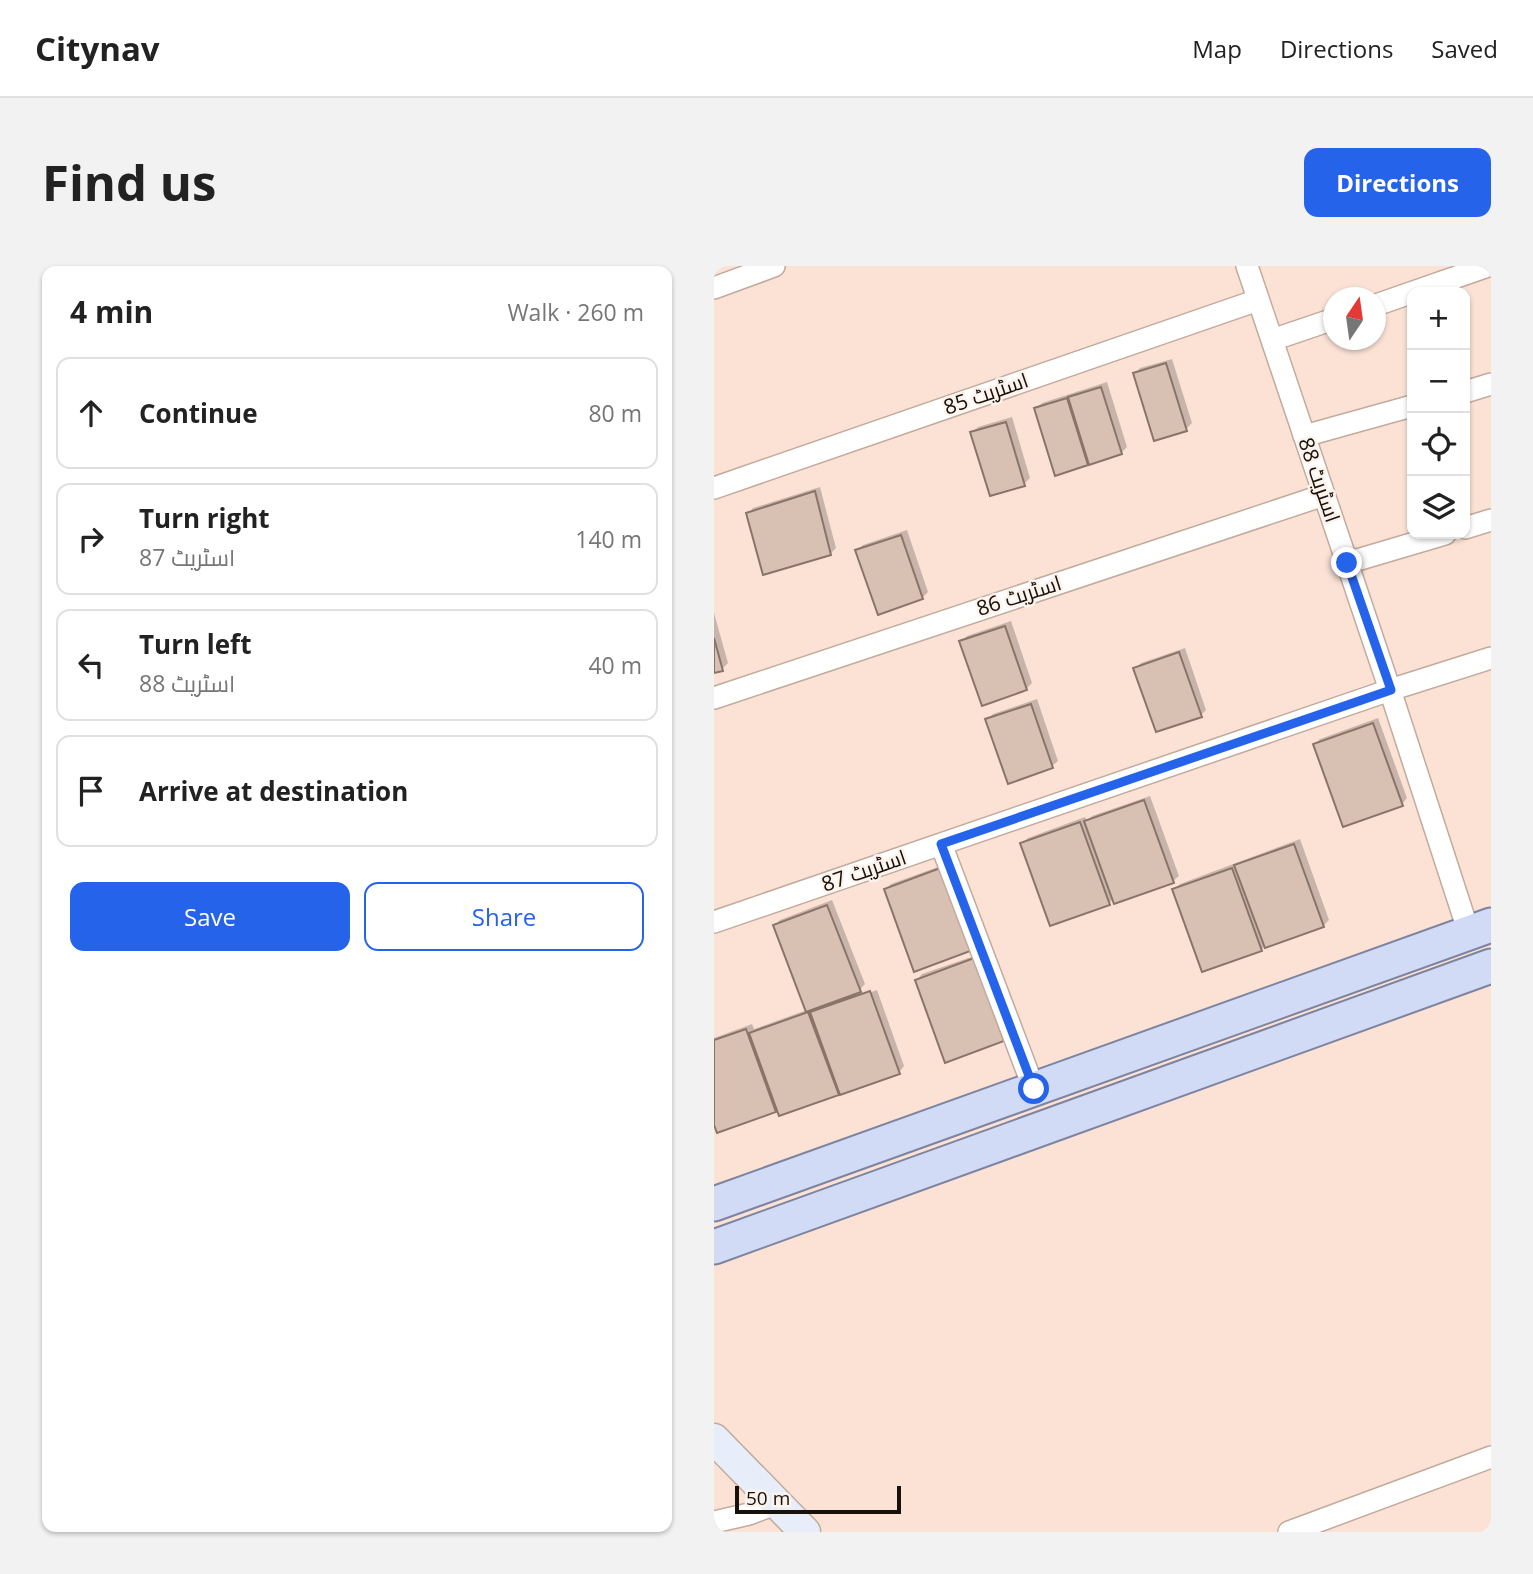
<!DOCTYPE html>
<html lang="en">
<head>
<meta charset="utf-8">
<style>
	:root { --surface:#fff; --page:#f2f2f2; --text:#222; --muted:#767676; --line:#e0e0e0; --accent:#2563eb }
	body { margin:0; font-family:"Open Sans",Cairo,sans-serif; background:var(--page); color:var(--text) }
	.controls { position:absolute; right:21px; top:21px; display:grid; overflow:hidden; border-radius:14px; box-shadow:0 2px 5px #0004 }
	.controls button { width:63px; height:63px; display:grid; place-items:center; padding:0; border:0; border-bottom:2px solid var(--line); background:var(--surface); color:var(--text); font:35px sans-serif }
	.compass { position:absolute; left:609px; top:21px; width:63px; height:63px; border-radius:50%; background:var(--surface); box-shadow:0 2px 5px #0004; rotate:13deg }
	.scale { position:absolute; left:21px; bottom:18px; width:166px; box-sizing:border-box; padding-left:7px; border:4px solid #18100b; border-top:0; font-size:19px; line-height:24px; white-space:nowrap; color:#18100b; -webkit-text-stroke:5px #fdf3ed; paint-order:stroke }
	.stop { position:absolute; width:21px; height:21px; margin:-16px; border:5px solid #2563eb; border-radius:50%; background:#fff }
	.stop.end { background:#2563eb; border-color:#fff; box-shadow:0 2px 7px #0008 }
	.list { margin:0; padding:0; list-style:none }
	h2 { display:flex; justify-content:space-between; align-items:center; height:91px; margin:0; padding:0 28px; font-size:30px }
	h2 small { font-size:23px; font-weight:400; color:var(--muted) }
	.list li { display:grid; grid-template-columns:46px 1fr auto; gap:21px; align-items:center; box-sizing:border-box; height:112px; margin:0 14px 14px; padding:0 14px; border:2px solid var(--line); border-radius:14px }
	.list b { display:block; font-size:26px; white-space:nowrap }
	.list p { margin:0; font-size:23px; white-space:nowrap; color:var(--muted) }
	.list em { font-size:23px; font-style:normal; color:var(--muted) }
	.actions { display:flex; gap:14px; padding:21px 28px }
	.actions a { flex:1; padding:16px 0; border:2px solid var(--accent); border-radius:14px; text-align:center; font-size:24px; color:var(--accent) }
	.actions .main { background:var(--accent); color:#fff }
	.icon { flex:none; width:38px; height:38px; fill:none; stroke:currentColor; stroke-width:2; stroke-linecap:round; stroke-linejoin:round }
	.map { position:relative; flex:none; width:777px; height:1266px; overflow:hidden; border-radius:14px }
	header { display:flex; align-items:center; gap:42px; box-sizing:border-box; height:98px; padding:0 35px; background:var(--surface); border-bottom:2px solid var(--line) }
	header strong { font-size:33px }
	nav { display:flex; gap:38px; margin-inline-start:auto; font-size:24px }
	.intro { display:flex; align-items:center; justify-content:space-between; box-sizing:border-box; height:168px; padding:0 42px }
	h1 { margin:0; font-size:49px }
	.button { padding:18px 32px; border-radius:14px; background:var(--accent); color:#fff; font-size:24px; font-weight:700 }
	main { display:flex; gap:42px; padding:0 42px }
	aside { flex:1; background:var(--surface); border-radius:14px; box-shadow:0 2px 5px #0004 }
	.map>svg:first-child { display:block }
	.shadow { fill:#0003 }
	.building { fill:#d8c0b3; stroke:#8a7468; stroke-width:2 }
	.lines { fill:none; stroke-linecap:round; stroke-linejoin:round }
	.street-casing { stroke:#c2ab9d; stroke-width:24 }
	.secondary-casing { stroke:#c2ab9d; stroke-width:33 }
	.primary-casing { stroke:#7d84a0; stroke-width:37 }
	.street { stroke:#fff; stroke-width:21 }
	.secondary { stroke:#e8edfa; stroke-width:30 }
	.primary { stroke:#d1dbf6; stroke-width:33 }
	.route { stroke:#2563eb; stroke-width:9 }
	.labels { text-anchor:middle; stroke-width:5; stroke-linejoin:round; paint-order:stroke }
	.street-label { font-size:21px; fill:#18100b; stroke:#fdf3ed }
</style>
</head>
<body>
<header>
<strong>Citynav</strong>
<nav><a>Map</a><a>Directions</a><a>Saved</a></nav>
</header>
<div class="intro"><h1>Find us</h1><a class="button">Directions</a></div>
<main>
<aside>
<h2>4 min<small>Walk · 260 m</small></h2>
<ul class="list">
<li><svg class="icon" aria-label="ahead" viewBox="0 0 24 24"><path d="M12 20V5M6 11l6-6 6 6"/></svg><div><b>Continue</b></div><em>80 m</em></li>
<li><svg class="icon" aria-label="right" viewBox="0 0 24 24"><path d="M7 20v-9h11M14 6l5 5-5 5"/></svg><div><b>Turn right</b><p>اسٹریٹ 87</p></div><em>140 m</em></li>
<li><svg class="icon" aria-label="left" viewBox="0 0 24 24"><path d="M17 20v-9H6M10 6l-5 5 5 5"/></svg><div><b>Turn left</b><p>اسٹریٹ 88</p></div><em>40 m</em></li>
<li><svg class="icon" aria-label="arrive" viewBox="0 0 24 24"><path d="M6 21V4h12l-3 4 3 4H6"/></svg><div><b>Arrive at destination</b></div></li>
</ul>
<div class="actions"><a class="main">Save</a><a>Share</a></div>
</aside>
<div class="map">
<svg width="777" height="1266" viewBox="0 0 777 1266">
	<rect width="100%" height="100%" fill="#fbe2d5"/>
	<!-- shadow -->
	<path class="shadow" d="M 458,93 L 478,157 L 472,163 L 421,108 L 426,102 Z
		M 393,116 L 413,181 L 407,187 L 342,207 L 322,143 L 328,137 Z
		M 298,151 L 316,212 L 310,218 L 258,167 L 264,161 Z
		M 106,221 L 122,282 L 116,288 L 34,248 L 39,242 Z
		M 193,264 L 214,326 L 208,332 L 143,285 L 149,279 Z
		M 0,347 L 14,397 L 8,403 L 0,405 Z
		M 297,355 L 318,417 L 312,423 L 247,376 L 253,370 Z
		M 471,382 L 492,444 L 487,449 L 421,403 L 427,397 Z
		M 323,433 L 344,495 L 338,500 L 273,454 L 279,448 Z
		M 664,452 L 693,532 L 688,538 L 601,479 L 606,473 Z
		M 436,530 L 465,610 L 459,615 L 400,632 L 395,637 L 308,578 L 314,572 L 371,551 L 373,555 L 378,550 Z
		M 586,573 L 615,654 L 609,660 L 552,679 L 547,684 L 460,624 L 466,618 Z
		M 235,597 L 264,677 L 172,623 L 177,618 Z
		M 118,634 L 151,718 L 143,727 L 161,721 L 102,742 L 102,746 L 163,724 L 190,800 L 185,806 L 66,848 L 64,843 L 4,865 L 0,854 L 0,772 L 38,758 L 40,763 L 93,744 L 61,659 L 66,654 Z
		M 266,688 L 295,768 L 289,774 L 203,714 L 208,708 Z"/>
	<!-- building -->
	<path class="building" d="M 452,97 L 473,165 L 440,175 L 419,107 Z
		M 387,121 L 408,188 L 375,199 L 354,131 Z
		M 353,132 L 374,199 L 341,210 L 320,142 Z
		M 292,156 L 311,220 L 276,230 L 256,166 Z
		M 101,225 L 117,289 L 49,309 L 32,247 Z
		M 187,269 L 209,333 L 164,349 L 141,284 Z
		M 291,360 L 313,424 L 268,440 L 245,375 Z
		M 0,372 L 9,405 L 0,407 Z
		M 465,386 L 488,451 L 442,466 L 419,402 Z
		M 317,438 L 339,502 L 294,518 L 271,453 Z
		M 659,457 L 689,540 L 629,561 L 599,478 Z
		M 430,534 L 460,617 L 400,638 L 370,555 Z
		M 366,556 L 396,639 L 336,660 L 306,577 Z
		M 580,578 L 610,661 L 551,682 L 520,599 Z
		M 229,601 L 259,684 L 200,706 L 170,623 Z
		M 518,602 L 548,685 L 488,706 L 458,623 Z
		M 113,639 L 147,726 L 92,746 L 59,659 Z
		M 260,692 L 290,775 L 231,797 L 201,714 Z
		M 156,725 L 186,808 L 126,829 L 96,746 Z
		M 94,746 L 125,829 L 65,850 L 35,767 Z
		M 32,763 L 62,846 L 3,867 L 0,859 L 0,774 Z"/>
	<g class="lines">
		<defs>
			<path id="street" d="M 533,0 L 676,424 L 755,667
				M 0,22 L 60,0
				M 662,39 L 774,0
				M 558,74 L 620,53
				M 751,126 L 777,118
				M 590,170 L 698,140
				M 0,222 L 544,34
				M 751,262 L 777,254
				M 633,297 L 731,268
				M 0,432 L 610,229
				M 227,578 L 320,823
				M 0,656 L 676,424 L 777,392
				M 0,1256 L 35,1248 L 61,1238
				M 575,1266 L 777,1191"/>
			<path id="secondary" d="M 0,1173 L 91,1266"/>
			<path id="primary" d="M 0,938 L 777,659
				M 0,981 L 777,700"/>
		</defs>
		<!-- street casing -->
		<use href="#street" class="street-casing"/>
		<!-- secondary casing -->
		<use href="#secondary" class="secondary-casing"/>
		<!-- primary casing -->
		<use href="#primary" class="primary-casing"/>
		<!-- street -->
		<use href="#street" class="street"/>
		<!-- secondary -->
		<use href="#secondary" class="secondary"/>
		<!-- primary -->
		<use href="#primary" class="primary"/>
	</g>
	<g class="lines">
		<!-- route -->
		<path class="route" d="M 320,823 L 227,578 L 677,424 L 633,297"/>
	</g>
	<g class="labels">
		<!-- street labels -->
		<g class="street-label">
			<text transform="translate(272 128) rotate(-19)" y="7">اسٹریٹ 85</text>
			<text transform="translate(605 214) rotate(71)" y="7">اسٹریٹ 88</text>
			<text transform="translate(305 330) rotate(-18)" y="7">اسٹریٹ 86</text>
			<text transform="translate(150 605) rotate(-19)" y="7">اسٹریٹ 87</text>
		</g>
	</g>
</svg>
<div class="controls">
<button>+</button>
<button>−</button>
<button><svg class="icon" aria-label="locate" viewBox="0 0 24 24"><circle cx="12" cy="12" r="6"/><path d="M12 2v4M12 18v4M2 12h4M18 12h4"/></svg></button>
<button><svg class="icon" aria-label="layers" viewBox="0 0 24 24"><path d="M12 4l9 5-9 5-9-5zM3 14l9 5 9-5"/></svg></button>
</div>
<svg class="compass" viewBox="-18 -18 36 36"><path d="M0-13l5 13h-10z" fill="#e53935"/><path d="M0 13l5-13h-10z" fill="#767676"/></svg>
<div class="scale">50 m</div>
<div class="stop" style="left:320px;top:823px"></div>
<div class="stop end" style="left:633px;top:297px"></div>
</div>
</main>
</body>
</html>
